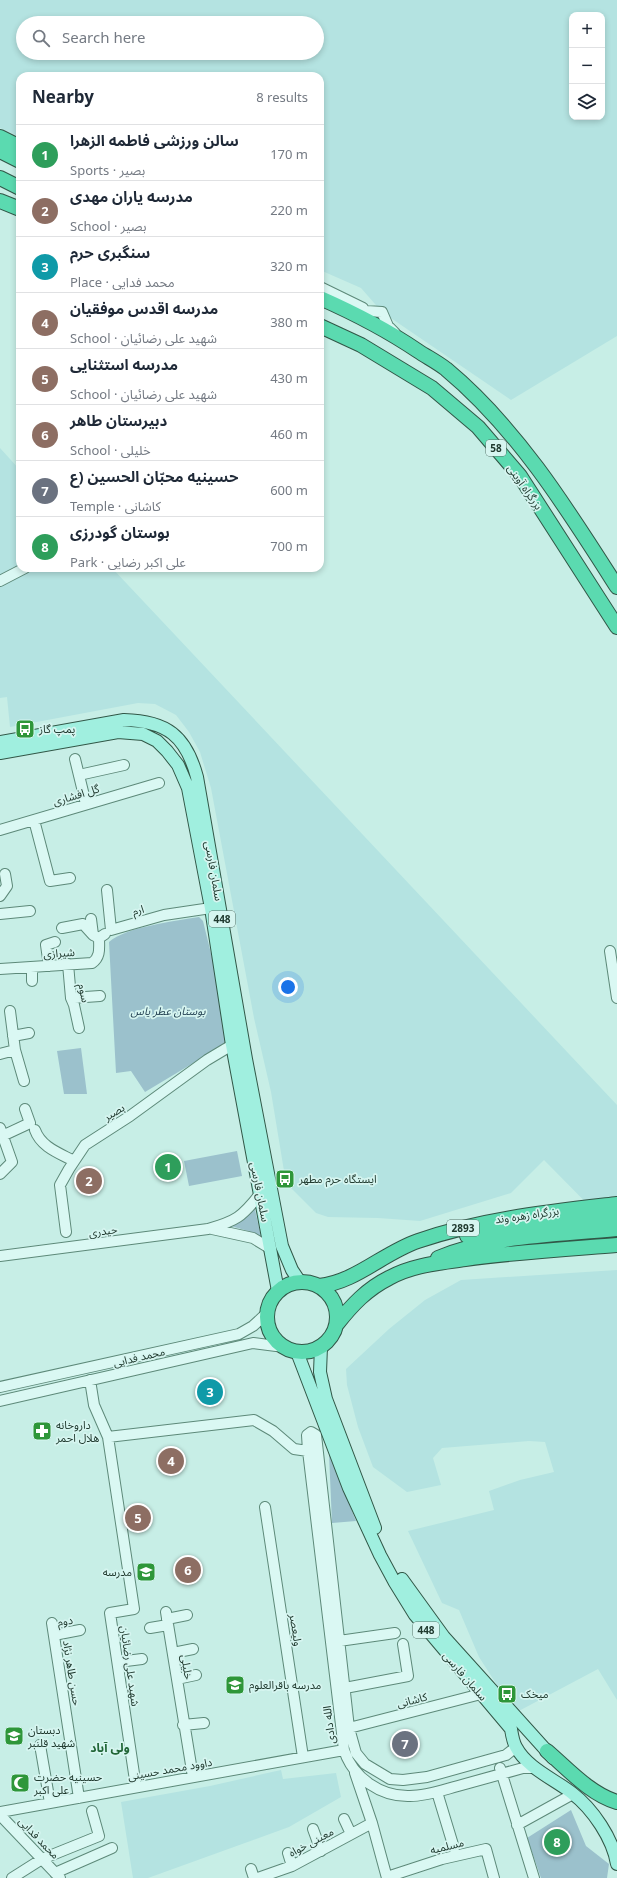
<!DOCTYPE html>
<html lang="en">
<head>
<meta charset="utf-8">
<style>
	:root { --surface:#fff; --page:#f2f2f3; --text:#1f2937; --muted:#747a83; --line:#e0e1e3; --accent:#d93025 }
	body { margin:0; font-family:Georgia,"Noto Sans Arabic",serif; background:var(--page); color:var(--text) }
	.controls { position:absolute; right:12px; top:12px; display:grid; overflow:hidden; border-radius:8px; box-shadow:0 2px 6px #0003 }
	.controls button { width:36px; height:36px; display:grid; place-items:center; padding:0; border:0; border-bottom:1px solid var(--line); background:var(--surface); color:var(--text); font:20px sans-serif }
	.you { position:absolute; left:288px; top:987px; width:14px; height:14px; margin:-10px; border:3px solid #fff; border-radius:50%; background:#1a73e8; box-shadow:0 0 0 6px #1a73e833 }
	.badge { display:grid; place-items:center; width:26px; height:26px; border-radius:50%; background:var(--accent); color:#fff; font-size:13px; font-weight:700 }
	.pin { position:absolute; translate:-50% -50%; border:2px solid #fff; box-shadow:0 1px 4px #0006 }
	.list { margin:0; padding:0; list-style:none }
	h2 { display:flex; justify-content:space-between; align-items:center; height:52px; margin:0; padding:0 16px; font-size:17px }
	h2 small { font-size:13px; font-weight:400; color:var(--muted) }
	.list li { display:grid; grid-template-columns:26px 1fr auto; gap:12px; align-items:center; box-sizing:border-box; height:56px; padding:0 16px; border-top:1px solid var(--line) }
	.list b { display:block; font-size:15px; white-space:nowrap }
	.list p { margin:0; font-size:13px; white-space:nowrap; color:var(--muted) }
	.list em { font-size:13px; font-style:normal; color:var(--muted) }
	.icon { flex:none; width:22px; height:22px; fill:none; stroke:currentColor; stroke-width:2; stroke-linecap:round; stroke-linejoin:round }
	.map { position:relative; flex:none; width:617px; height:1878px; overflow:hidden }
	.search { position:absolute; background:var(--surface); box-shadow:0 2px 6px #0003; left:16px; top:16px; width:308px; height:44px; display:flex; align-items:center; gap:10px; box-sizing:border-box; padding:0 14px; border-radius:22px; color:var(--muted); font-size:15px }
	.panel { position:absolute; background:var(--surface); box-shadow:0 2px 6px #0003; left:16px; top:72px; width:308px; height:500px; border-radius:12px }
	.map>svg:first-child { display:block }
	.farmland { fill:#b4e3e1; fill-rule:evenodd }
	.green { fill:#9bc1cc }
	.lines { fill:none; stroke-linecap:round; stroke-linejoin:round }
	.minor-casing { stroke:#5d8979; stroke-width:12 }
	.major-casing { stroke:#315747; stroke-width:14 }
	.highway-casing { stroke:#315747; stroke-width:16 }
	.minor { stroke:#daf8f3; stroke-width:10 }
	.major { stroke:#a0efdf; stroke-width:12 }
	.highway { stroke:#5bdab0; stroke-width:14 }
	.labels { text-anchor:middle; stroke-width:3.5; stroke-linejoin:round; paint-order:stroke }
	.shield { fill:#d6f5f0; stroke:#577269; stroke-width:1 }
	.shield-label { font-size:10px; font-weight:bold; fill:#203a2f }
	.street-label { font-size:11px; fill:#203a2f; stroke:#d6f5f0 }
	.poi-label { font-size:11px; fill:#203a2f; stroke:#d6f5f0; text-anchor:start }
	.park-label { font-size:11px; font-style:italic; fill:#274555; stroke:#d6f5f0 }
	.neighbourhood-label { font-size:12px; font-weight:bold; fill:#206536; stroke:#d6f5f0 }
</style>
</head>
<body>
<div class="map">
<svg width="617" height="1878" viewBox="0 0 617 1878">
	<rect width="100%" height="100%" fill="#c7eee6"/>
	<!-- farmland -->
	<path class="farmland" d="M 0,0 L 617,0 L 617,336 L 511,400 L 382,312 L 361,288 L 320,270 L 320,76 L 20,76 L 20,137 L 0,128 ZM 572,15 L 602,15 L 602,117 L 572,117 ZM 23,23 L 317,23 L 317,53 L 23,53 Z
		M 0,448 L 20,470 L 20,568 L 112,568 L 617,1105 L 617,1234 L 544,1160 L 511,1193 L 420,1221 L 378,1218 L 328,1217 L 316,1213 L 286,1183 L 271,1092 L 254,1018 L 211,788 L 200,752 L 189,732 L 176,715 L 155,704 L 138,703 L 10,727 L 7,697 L 0,698 Z
		M 617,1270 L 617,1700 L 598,1669 L 515,1713 L 479,1657 L 459,1610 L 442,1603 L 408,1531 L 494,1510 L 489,1491 L 520,1480 L 554,1472 L 545,1442 L 529,1441 L 442,1448 L 433,1458 L 441,1485 L 407,1492 L 373,1467 L 358,1427 L 347,1385 L 346,1369 L 389,1329 L 425,1300 L 461,1280 Z
		M 281,1770 L 283,1779 L 336,1773 L 341,1797 L 289,1827 L 148,1878 L 133,1878 L 121,1802 L 210,1786 Z"/>
	<!-- green -->
	<path class="green" d="M 199,917 L 203,921 L 218,982 L 226,1037 L 224,1046 L 200,1059 L 145,1092 L 131,1071 L 116,1073 L 109,942 C 126,927 175,921 199,917 Z
		M 81,1048 L 87,1094 L 64,1094 L 57,1051 Z
		M 237,1151 L 242,1176 L 189,1186 L 184,1161 Z
		M 254,1205 L 261,1237 L 258,1238 L 248,1231 L 231,1226 L 246,1217 Z
		M 329,1454 L 356,1521 L 332,1523 Z
		M 571,1810 L 586,1846 L 609,1864 L 607,1878 L 541,1878 L 527,1838 Z"/>
	<g class="lines">
		<defs>
			<path id="minor" d="M 320,287 L 363,308
				M 351,310 L 382,312 L 388,326 L 395,333
				M 0,581 L 25,568
				M 75,759 L 86,804
				M 79,775 L 124,765
				M 34,820 L 50,881 L 70,878
				M 0,830 L 159,783
				M 107,890 L 111,930 L 164,915 L 211,908
				M 0,896 L 7,886 L 5,874
				M 0,914 L 30,911
				M 91,919 L 93,935 L 99,938 L 105,934
				M 62,928 L 83,924 L 93,935
				M 610,951 L 617,998
				M 68,964 L 71,998 L 74,1005 L 79,1028
				M 49,966 L 46,945 L 55,942
				M 32,967 L 32,981
				M 0,969 L 92,963 C 101,957 99,947 99,938
				M 71,998 L 100,996
				M 10,1011 L 15,1050 L 24,1081
				M 13,1036 L 29,1033
				M 0,1054 L 15,1050
				M 0,1128 L 12,1162 L 0,1174
				M 35,1130 C 41,1147 59,1153 74,1161
				M 0,1137 L 30,1123 L 25,1109
				M 212,1229 L 253,1238 L 271,1249
				M 66,1232 L 60,1185 L 69,1169 L 85,1145 L 130,1116 L 207,1060 L 232,1045
				M 0,1256 L 208,1229 C 236,1221 242,1217 260,1194
				M 90,1380 L 94,1405 L 108,1437 L 134,1609 L 110,1613 L 136,1787
				M 0,1387 L 239,1334 L 253,1326 L 267,1313
				M 0,1401 L 253,1343 L 284,1347
				M 108,1437 L 254,1420 L 273,1431 L 294,1449 L 308,1451
				M 265,1507 L 303,1757
				M 166,1612 L 193,1777
				M 167,1619 L 187,1615
				M 52,1623 L 79,1798
				M 150,1628 L 168,1625
				M 54,1635 L 80,1630
				M 339,1641 L 395,1633
				M 173,1653 L 193,1649
				M 118,1662 L 142,1659
				M 177,1679 L 196,1675
				M 345,1688 L 408,1676 L 403,1644
				M 183,1725 L 204,1723
				M 349,1728 L 481,1694
				M 40,1745 L 50,1803
				M 516,1747 L 506,1755 L 427,1777 L 403,1780 L 390,1779 L 365,1764 L 356,1753 L 349,1728 L 316,1435 L 311,1432 L 307,1435 L 308,1451 L 344,1750 C 353,1778 381,1797 410,1796 C 426,1796 443,1790 458,1786 C 479,1780 501,1774 523,1768 L 535,1768
				M 500,1768 L 534,1878
				M 355,1773 L 372,1823 L 387,1878
				M 437,1792 L 454,1848
				M 0,1812 L 344,1750
				M 0,1815 L 60,1878
				M 344,1819 L 351,1834
				M 517,1825 L 573,1794
				M 313,1829 L 321,1851
				M 288,1853 L 292,1866
				M 251,1869 L 254,1878
				M 55,1873 L 112,1848
				M 387,1877 L 442,1859 L 486,1849 L 494,1878
				M 12,1878 L 42,1859 L 99,1836 L 92,1811
				M 258,1878 L 292,1866 L 372,1823"/>
			<path id="major" d="M 0,742 L 124,720 C 167,721 186,736 197,777 L 246,1059 L 282,1246 L 292,1270 L 300,1282
				M 0,753 L 118,732 L 143,734 L 157,741 L 167,751 L 178,765 L 188,788 L 211,908 L 232,1045 L 278,1291
				M 321,1347 L 320,1372 L 326,1399 L 375,1528
				M 297,1352 L 349,1488 L 380,1555 L 394,1581 L 415,1615 L 511,1729 C 512,1735 513,1742 516,1747 C 527,1768 554,1779 572,1793 C 593,1809 613,1839 617,1864
				M 402,1579 L 444,1637 L 553,1758"/>
			<path id="highway" d="M 0,137 L 20,147
				M 0,151 L 20,161
				M 0,178 L 20,188
				M 0,201 L 20,209
				M 320,298 C 354,313 387,330 418,351 C 427,357 437,362 446,369 C 517,428 568,510 617,587
				M 320,326 L 361,345 L 432,388 L 478,427 L 520,476 L 617,627
				M 467,1236 L 497,1230 L 617,1217
				M 438,1258 C 492,1235 559,1235 617,1229
				M267 1317a35 35 0 1 1 70 0a35 35 0 1 1-70 0Z
				M 319,1286 C 356,1282 383,1253 418,1241 C 482,1219 549,1212 617,1204
				M 337,1324 C 352,1305 367,1289 389,1278 C 412,1265 439,1263 465,1259 C 516,1252 566,1249 617,1245
				M 547,1751 C 568,1769 590,1794 617,1802"/>
		</defs>
		<!-- minor casing -->
		<use href="#minor" class="minor-casing"/>
		<!-- major casing -->
		<use href="#major" class="major-casing"/>
		<!-- highway casing -->
		<use href="#highway" class="highway-casing"/>
		<!-- minor -->
		<use href="#minor" class="minor"/>
		<!-- major -->
		<use href="#major" class="major"/>
		<!-- highway -->
		<use href="#highway" class="highway"/>
	</g>
	<!-- icons -->
	<defs>
		<symbol id="bus-square" viewBox="-11 -11 22 22"><rect x="-9" y="-9" width="18" height="18" rx="4" fill="#2e9639" stroke="#d6f5f0"/><path d="M-5-6H5V4H4V6H2V4H-2V6H-4V4H-5ZM-3.5-4V0h7V-4ZM-3.5 1.2v1.5H-2V1.2ZM2 1.2v1.5H3.5V1.2Z" fill="#fff"/></symbol>
		<symbol id="pharmacy-square" viewBox="-11 -11 22 22"><rect x="-9" y="-9" width="18" height="18" rx="4" fill="#2e9639" stroke="#d6f5f0"/><path d="M-2-6h4v4h4v4h-4v4h-4v-4h-4v-4h4Z" fill="#fff"/></symbol>
		<symbol id="school-square" viewBox="-11 -11 22 22"><rect x="-9" y="-9" width="18" height="18" rx="4" fill="#2e9639" stroke="#d6f5f0"/><path d="M0-5L7-2L0 1L-7-2ZM-4 1L0 2.5L4 1V4Q0 6-4 4Z" fill="#fff"/></symbol>
		<symbol id="mosque-square" viewBox="-11 -11 22 22"><rect x="-9" y="-9" width="18" height="18" rx="4" fill="#2e9639" stroke="#d6f5f0"/><path d="M3.5-4.9A6 6 0 1 0 3.5 4.9A5 5 0 1 1 3.5-4.9Z" fill="#fff"/></symbol>
	</defs>
	<g fill-rule="evenodd">
		<use href="#bus-square" x="14" y="718" width="22" height="22"/>
		<use href="#bus-square" x="274" y="1168" width="22" height="22"/>
		<use href="#pharmacy-square" x="31" y="1420" width="22" height="22"/>
		<use href="#school-square" x="135" y="1561" width="22" height="22"/>
		<use href="#school-square" x="224" y="1674" width="22" height="22"/>
		<use href="#bus-square" x="496" y="1683" width="22" height="22"/>
		<use href="#school-square" x="3" y="1725" width="22" height="22"/>
		<use href="#mosque-square" x="9" y="1772" width="22" height="22"/>
	</g>
	<g class="labels">
		<!-- shield labels -->
		<g class="shield">
			<rect x="486" y="440" width="20" height="16" rx="3"/>
			<rect x="209" y="911" width="26" height="16" rx="3"/>
			<rect x="447" y="1220" width="32" height="16" rx="3"/>
			<rect x="413" y="1622" width="26" height="16" rx="3"/>
		</g>
		<g class="shield-label">
			<text x="496" y="452">58</text>
			<text x="222" y="923">448</text>
			<text x="463" y="1232">2893</text>
			<text x="426" y="1634">448</text>
		</g>
		<!-- street labels -->
		<g class="street-label">
			<text transform="translate(525 487) rotate(55)" y="4">بزرگراه آوینی</text>
			<text transform="translate(76 795) rotate(-17)" y="4">گل افشاری</text>
			<text transform="translate(214 871) rotate(80)" y="4">سلمان فارسی</text>
			<text transform="translate(138 910) rotate(-16)" y="4">ارم</text>
			<text transform="translate(59 953) rotate(-4)" y="4">شیرازی</text>
			<text transform="translate(84 993) rotate(77)" y="4">سوم</text>
			<text transform="translate(114 1112) rotate(-32)" y="4">بصیر</text>
			<text transform="translate(260 1192) rotate(79)" y="4">سلمان فارسی</text>
			<text transform="translate(527 1215) rotate(-8)" y="4">بزرگراه زهره وند</text>
			<text transform="translate(103 1231) rotate(-8)" y="4">حیدری</text>
			<text transform="translate(139 1357) rotate(-13)" y="4">محمد فدایی</text>
			<text transform="translate(65 1621) rotate(-10)" y="4">دوم</text>
			<text transform="translate(296 1630) rotate(81)" y="4">ولیعصر</text>
			<text transform="translate(130 1666) rotate(82)" y="4">شهید علی رضائیان</text>
			<text transform="translate(187 1667) rotate(81)" y="4">خلیلی</text>
			<text transform="translate(72 1673) rotate(81)" y="4">حسن طاهر نژاد</text>
			<text transform="translate(465 1676) rotate(49)" y="4">سلمان فارسی</text>
			<text transform="translate(412 1700) rotate(-14)" y="4">کاشانی</text>
			<text transform="translate(329 1725) rotate(-97)" y="4">الله دادی</text>
			<text transform="translate(170 1769) rotate(-10)" y="4">داوود محمد حسینی</text>
			<text transform="translate(39 1838) rotate(46)" y="4">محمد فدایی</text>
			<text transform="translate(311 1842) rotate(-28)" y="4">معینی خواه</text>
			<text transform="translate(447 1846) rotate(-14)" y="4">مسلمیه</text>
		</g>
		<!-- poi labels -->
		<g class="poi-label">
			<text x="39" y="733">پمپ گاز</text>
			<text x="299" y="1183">ایستگاه حرم مطهر</text>
			<text x="56" y="1429">داروخانه<tspan x="56" dy="13">هلال احمر</tspan></text>
			<text x="132" y="1576" text-anchor="end">مدرسه</text>
			<text x="249" y="1689">مدرسه باقرالعلوم</text>
			<text x="521" y="1698">میخک</text>
			<text x="28" y="1734">دبستان<tspan x="28" dy="13">شهید قلنبر</tspan></text>
			<text x="34" y="1781">حسینیه حضرت<tspan x="34" dy="13">علی اکبر</tspan></text>
		</g>
		<!-- park labels -->
		<g class="park-label">
			<text x="168" y="1015">بوستان عطر یاس</text>
		</g>
		<!-- neighbourhood labels -->
		<g class="neighbourhood-label">
			<text x="110" y="1752">ولی آباد</text>
		</g>
	</g>
</svg>
<div class="controls">
<button>+</button>
<button>−</button>
<button><svg class="icon" aria-label="layers" viewBox="0 0 24 24"><path d="M12 4l9 5-9 5-9-5zM3 14l9 5 9-5"/></svg></button>
</div>
<div class="you"></div>
<div class="pin badge" style="left:168px;top:1167px;background:#2e9e5b">1</div>
<div class="pin badge" style="left:89px;top:1181px;background:#8d6e63">2</div>
<div class="pin badge" style="left:210px;top:1392px;background:#0f9aa8">3</div>
<div class="pin badge" style="left:171px;top:1461px;background:#8d6e63">4</div>
<div class="pin badge" style="left:138px;top:1518px;background:#8d6e63">5</div>
<div class="pin badge" style="left:188px;top:1570px;background:#8d6e63">6</div>
<div class="pin badge" style="left:405px;top:1744px;background:#6b7280">7</div>
<div class="pin badge" style="left:557px;top:1842px;background:#2e9e5b">8</div>
<div class="search"><svg class="icon" aria-label="search" viewBox="0 0 24 24"><circle cx="10" cy="10" r="6"/><path d="M15 15l6 6"/></svg>Search here</div>
<section class="panel">
<h2>Nearby<small>8 results</small></h2>
<ul class="list">
<li><span class="badge" style="background:#2e9e5b">1</span><div><b>سالن ورزشی فاطمه الزهرا</b><p>Sports · بصیر</p></div><em>170 m</em></li>
<li><span class="badge" style="background:#8d6e63">2</span><div><b>مدرسه یاران مهدی</b><p>School · بصیر</p></div><em>220 m</em></li>
<li><span class="badge" style="background:#0f9aa8">3</span><div><b>سنگبری حرم</b><p>Place · محمد فدایی</p></div><em>320 m</em></li>
<li><span class="badge" style="background:#8d6e63">4</span><div><b>مدرسه اقدس موفقیان</b><p>School · شهید علی رضائیان</p></div><em>380 m</em></li>
<li><span class="badge" style="background:#8d6e63">5</span><div><b>مدرسه استثنایی</b><p>School · شهید علی رضائیان</p></div><em>430 m</em></li>
<li><span class="badge" style="background:#8d6e63">6</span><div><b>دبیرستان طاهر</b><p>School · خلیلی</p></div><em>460 m</em></li>
<li><span class="badge" style="background:#6b7280">7</span><div><b>حسینیه محبّان الحسین (ع</b><p>Temple · کاشانی</p></div><em>600 m</em></li>
<li><span class="badge" style="background:#2e9e5b">8</span><div><b>بوستان گودرزی</b><p>Park · علی اکبر رضایی</p></div><em>700 m</em></li>
</ul>
</section>
</div>
</body>
</html>
